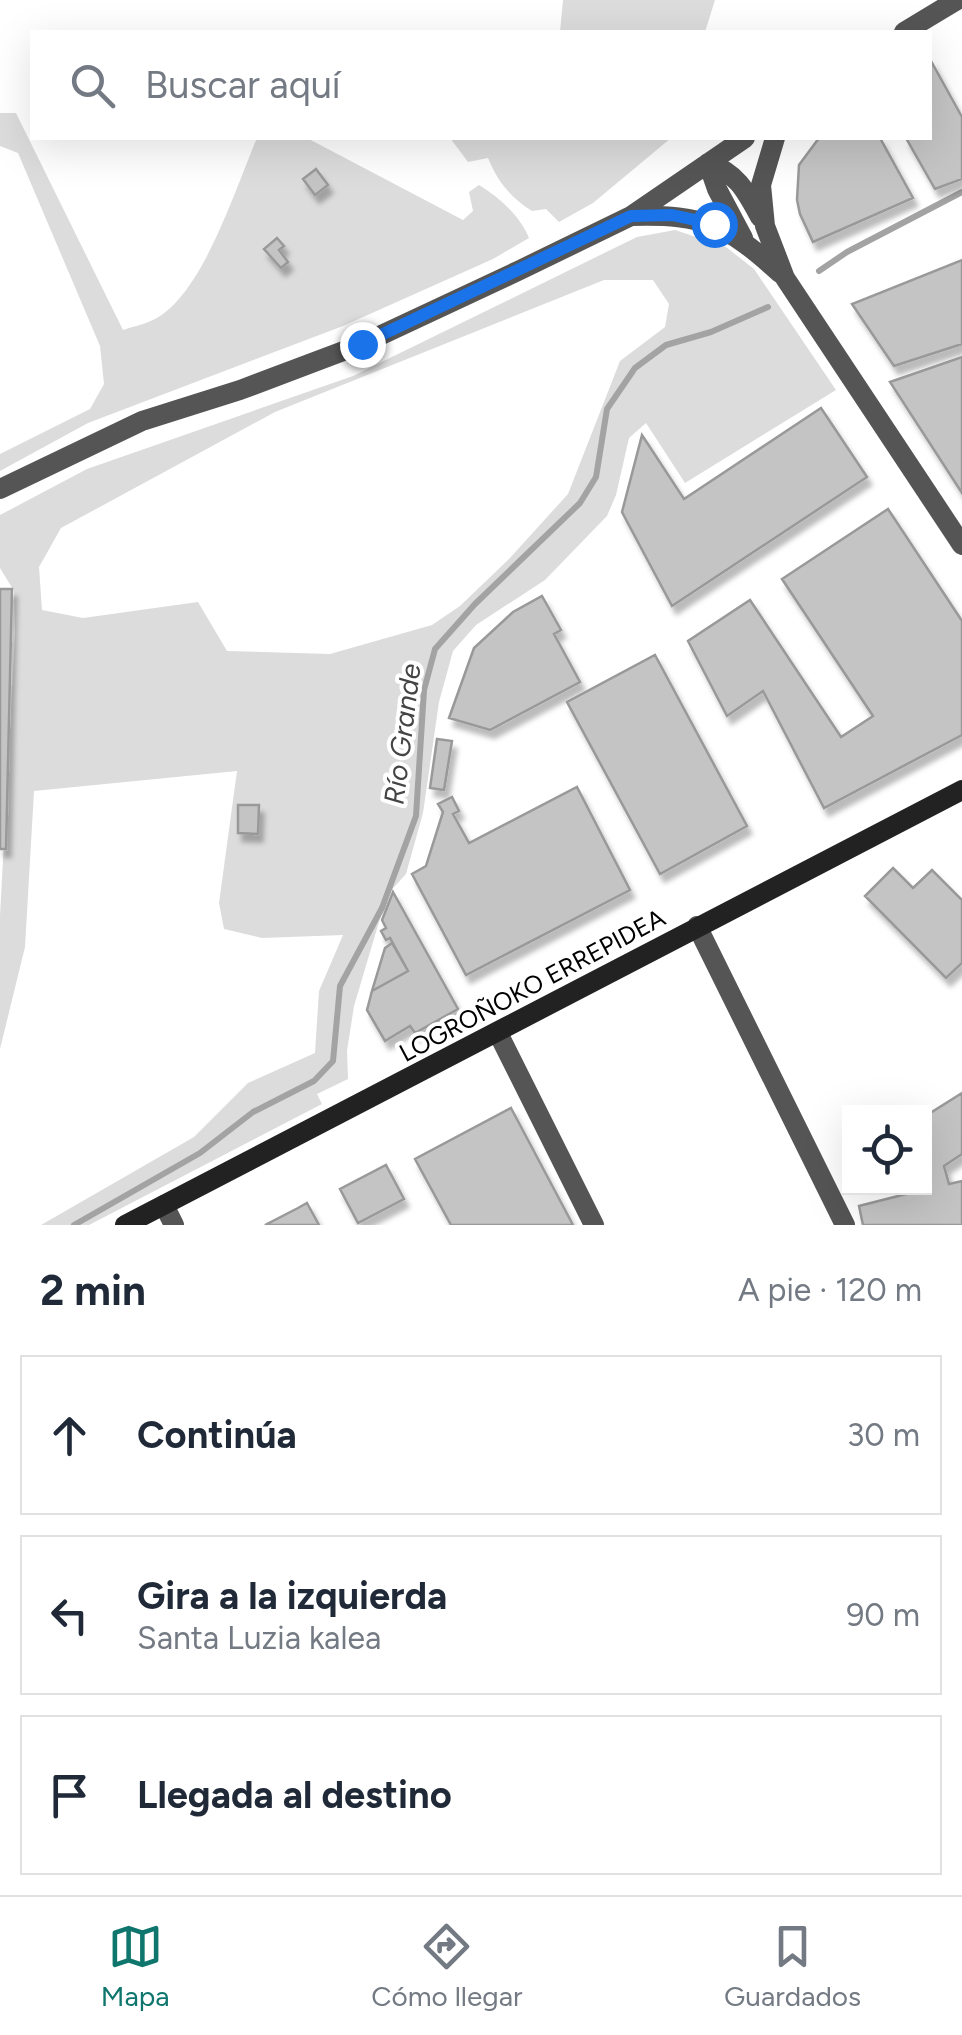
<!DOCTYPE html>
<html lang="es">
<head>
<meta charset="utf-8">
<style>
	:root { --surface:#fff; --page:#f2f2f3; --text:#1f2937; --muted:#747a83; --line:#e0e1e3; --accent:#0f766e }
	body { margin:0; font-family:Figtree,sans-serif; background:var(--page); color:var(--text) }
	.controls { position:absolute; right:30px; bottom:30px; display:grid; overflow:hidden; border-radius:0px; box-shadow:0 10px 40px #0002 }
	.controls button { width:90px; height:90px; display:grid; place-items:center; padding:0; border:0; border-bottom:2px solid var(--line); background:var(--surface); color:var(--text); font:50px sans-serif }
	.stop { position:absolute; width:30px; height:30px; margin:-22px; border:8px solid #1a73e8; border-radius:50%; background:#fff }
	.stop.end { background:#1a73e8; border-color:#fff; box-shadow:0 2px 10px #0008 }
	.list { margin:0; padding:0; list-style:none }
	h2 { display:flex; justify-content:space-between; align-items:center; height:130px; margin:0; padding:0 40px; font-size:42px }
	h2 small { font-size:32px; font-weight:400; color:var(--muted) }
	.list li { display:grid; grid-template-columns:65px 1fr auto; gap:30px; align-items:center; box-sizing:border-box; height:160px; margin:0 20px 20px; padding:0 20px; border:2px solid var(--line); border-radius:0px }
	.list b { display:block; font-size:38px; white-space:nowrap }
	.list p { margin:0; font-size:32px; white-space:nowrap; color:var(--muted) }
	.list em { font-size:32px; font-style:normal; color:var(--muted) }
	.icon { flex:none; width:55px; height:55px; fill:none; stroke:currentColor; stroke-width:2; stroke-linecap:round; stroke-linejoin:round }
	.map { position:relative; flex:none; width:962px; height:1225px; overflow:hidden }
	.search { position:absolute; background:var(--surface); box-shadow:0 10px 40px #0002; left:30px; right:30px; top:30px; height:110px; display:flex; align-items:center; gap:25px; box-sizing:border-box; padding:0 35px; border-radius:0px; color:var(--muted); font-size:38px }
	.sheet { height:670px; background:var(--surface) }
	nav { display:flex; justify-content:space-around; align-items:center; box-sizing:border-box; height:140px; border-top:2px solid var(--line); background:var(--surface); font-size:28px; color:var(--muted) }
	nav a { display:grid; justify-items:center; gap:5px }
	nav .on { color:var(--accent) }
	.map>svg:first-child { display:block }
	.green { fill:#dcdcdc; fill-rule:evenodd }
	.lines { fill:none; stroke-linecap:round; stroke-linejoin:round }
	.stream { stroke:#a3a3a3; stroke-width:6 }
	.building { fill:#c4c4c4; stroke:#999; stroke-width:2.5; filter:url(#shadow) }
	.street { stroke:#555; stroke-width:20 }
	.secondary { stroke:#222; stroke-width:20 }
	.route { stroke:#1a73e8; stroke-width:12 }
	.labels { text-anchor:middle; stroke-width:8; stroke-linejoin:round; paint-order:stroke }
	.street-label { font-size:25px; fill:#000; stroke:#fff }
	.water-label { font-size:28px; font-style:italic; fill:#444; stroke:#fff }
</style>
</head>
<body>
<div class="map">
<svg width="962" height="1225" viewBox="0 0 962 1225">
	<defs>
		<filter id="shadow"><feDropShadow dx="4.5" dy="8" stdDeviation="2.5" flood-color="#0004"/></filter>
	</defs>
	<rect width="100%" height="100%" fill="#fff"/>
	<!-- green -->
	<path class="green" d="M 563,0 L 715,0 L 705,32 L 560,32 Z
		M 0,113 L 16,113 L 123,330 C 135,326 150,323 160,316 C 205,287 236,187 257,138 L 307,138 L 463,220 L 473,211 L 469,192 L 479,185 C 499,197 520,216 529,238 L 493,259 L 343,326 L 88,423 L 0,471 L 0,454 L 90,409 L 104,384 L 100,346 L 18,153 L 0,146 Z
		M 450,138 L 671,138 L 593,203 L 559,222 L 546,209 L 532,211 C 510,197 498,182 488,158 L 468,162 Z
		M 675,230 L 726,247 L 754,269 L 836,390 L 685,483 L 646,423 L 629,438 L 616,495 L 607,516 L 545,580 L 476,625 L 453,651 L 439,702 L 423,813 L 406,874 L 387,895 L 354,1006 L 347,1051 L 348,1079 L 317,1094 L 322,1104 L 89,1225 L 41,1225 L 194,1137 L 248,1083 L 315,1053 L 319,991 L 343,935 L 262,938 L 224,929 L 219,903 L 237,771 L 34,791 L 25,947 L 0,1049 L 0,916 L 15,634 L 14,591 L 0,568 L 0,515 L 87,469 L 353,376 L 637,237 ZM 604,280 L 653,280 L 669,304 L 665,327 L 620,361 L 568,494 L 509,559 L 460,606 L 432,625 L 330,654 L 227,651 L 198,602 L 83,618 L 42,610 L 39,567 L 61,528 L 275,412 Z"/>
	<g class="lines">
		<!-- stream -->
		<path class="stream" d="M 819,271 L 847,252 L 962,192
			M 74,1225 L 200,1153 L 253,1112 L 314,1081 L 333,1061 L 340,986 L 382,908 L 416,816 L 424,690 L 435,649 L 475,604 L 580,503 L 596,477 L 607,409 L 635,368 L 666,345 L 711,332 L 768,307"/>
	</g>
	<!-- building -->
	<path class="building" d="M 931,61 L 962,117 L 962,179 L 935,189 L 906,138 L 930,138 Z
		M 819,138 L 880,138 L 913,198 L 813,242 L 800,214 L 797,200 L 799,165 Z
		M 316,169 L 328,185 L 315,195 L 303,179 Z
		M 277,238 L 284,246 L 279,250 L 288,262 L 281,268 L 264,249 Z
		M 962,260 L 962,344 L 894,366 L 852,304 Z
		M 962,357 L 962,493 L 890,382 Z
		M 821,408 L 867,477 L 672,606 L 622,512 L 642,435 L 684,499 Z
		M 888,509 L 962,621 L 962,735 L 824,808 L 763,691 L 727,716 L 688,641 L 750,600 L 841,737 L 870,718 L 873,716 L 782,579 Z
		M 0,589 L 12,589 L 6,849 L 0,849 Z
		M 542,596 L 561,630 L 554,634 L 580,682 L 490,730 L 449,718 L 474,648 L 513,612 Z
		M 655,655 L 747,826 L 660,874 L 567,702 Z
		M 437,739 L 452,741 L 444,790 L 430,788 Z
		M 577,787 L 630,890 L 466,975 L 412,874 L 426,866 L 443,812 L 438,804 L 452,797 L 459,811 L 453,814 L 469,843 Z
		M 238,805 L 259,805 L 258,834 L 238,833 Z
		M 893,868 L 913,888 L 932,870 L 962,900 L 962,963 L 946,978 L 865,896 Z
		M 393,892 L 458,1009 L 415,1033 L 410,1026 L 385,1041 L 367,1010 L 372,991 L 408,971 L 390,938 L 386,940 L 381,931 L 386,928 L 382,920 Z
		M 392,943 L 408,971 L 372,991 L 385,948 Z
		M 962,1093 L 962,1154 L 944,1166 L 949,1184 L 962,1181 L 962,1225 L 863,1225 L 859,1206 L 906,1194 L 905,1188 L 924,1188 L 924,1117 Z
		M 511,1108 L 573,1225 L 451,1225 L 415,1159 Z
		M 386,1165 L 404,1199 L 358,1223 L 340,1189 Z
		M 307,1203 L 319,1225 L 265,1225 L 298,1208 Z"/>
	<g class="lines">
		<!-- street -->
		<path class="street" d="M 904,32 L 957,0
			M 775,138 L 761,185 L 765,226 L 785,278 L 962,545
			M 708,163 C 737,173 746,191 760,217
			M 708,163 L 717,189 L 743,238
			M 632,216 C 705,214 727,225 780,273
			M 0,489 L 142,421 L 240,390 L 362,344 L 520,270 L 631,216 L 745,138
			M 697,926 L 845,1225
			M 498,1033 L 594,1225
			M 164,1205 L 174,1225"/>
		<!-- secondary -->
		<path class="secondary" d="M 125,1225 L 962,790"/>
	</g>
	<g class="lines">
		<!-- route -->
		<path class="route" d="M 362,344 L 631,216 L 672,215 L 714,224"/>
	</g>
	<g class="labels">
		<!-- street labels -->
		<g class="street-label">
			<text transform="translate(532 985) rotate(-28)" y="9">LOGROÑOKO ERREPIDEA</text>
		</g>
		<!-- water labels -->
		<g class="water-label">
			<text transform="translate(402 734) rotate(-83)" y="10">Río Grande</text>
		</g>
	</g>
</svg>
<div class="controls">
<button><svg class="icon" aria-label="locate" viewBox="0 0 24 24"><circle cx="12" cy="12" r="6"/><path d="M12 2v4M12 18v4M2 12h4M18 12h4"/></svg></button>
</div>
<div class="stop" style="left:714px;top:224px"></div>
<div class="stop end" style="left:362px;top:344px"></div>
<div class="search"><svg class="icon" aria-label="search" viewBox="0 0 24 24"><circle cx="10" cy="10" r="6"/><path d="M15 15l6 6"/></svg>Buscar aquí</div>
</div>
<section class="sheet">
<h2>2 min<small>A pie · 120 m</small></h2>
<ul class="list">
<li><svg class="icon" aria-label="ahead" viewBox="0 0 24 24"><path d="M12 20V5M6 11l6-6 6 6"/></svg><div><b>Continúa</b></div><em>30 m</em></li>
<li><svg class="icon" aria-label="left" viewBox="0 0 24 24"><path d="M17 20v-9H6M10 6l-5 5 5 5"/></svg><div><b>Gira a la izquierda</b><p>Santa Luzia kalea</p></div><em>90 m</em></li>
<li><svg class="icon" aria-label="arrive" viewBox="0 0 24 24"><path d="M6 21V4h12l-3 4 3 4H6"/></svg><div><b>Llegada al destino</b></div></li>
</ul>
</section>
<nav>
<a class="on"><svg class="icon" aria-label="map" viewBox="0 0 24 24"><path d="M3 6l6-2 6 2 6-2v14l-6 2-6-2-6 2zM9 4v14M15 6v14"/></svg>Mapa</a>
<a><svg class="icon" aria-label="directions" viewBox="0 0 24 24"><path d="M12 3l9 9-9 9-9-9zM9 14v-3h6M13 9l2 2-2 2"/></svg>Cómo llegar</a>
<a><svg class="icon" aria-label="saved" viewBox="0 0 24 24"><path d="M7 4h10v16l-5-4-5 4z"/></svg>Guardados</a>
</nav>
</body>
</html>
